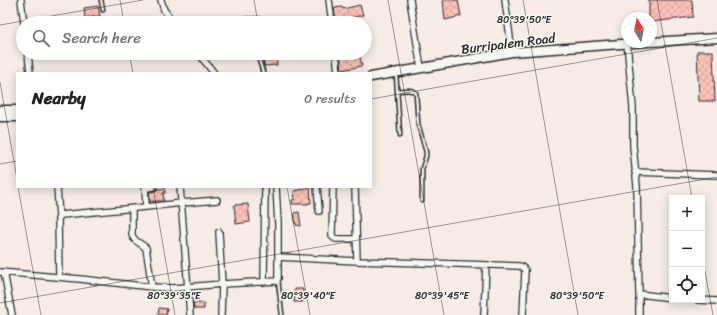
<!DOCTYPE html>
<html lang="en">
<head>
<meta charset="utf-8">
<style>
	:root { --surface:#fff; --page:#f6f6f6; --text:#222; --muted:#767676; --line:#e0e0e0 }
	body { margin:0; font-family:Sriracha,sans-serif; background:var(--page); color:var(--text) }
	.controls { position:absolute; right:12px; bottom:12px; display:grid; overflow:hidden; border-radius:0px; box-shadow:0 2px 10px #0003 }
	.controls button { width:36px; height:36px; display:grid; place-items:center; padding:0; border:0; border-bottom:1px solid var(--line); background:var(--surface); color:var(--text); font:20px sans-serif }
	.compass { position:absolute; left:621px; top:12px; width:36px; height:36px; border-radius:50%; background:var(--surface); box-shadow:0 2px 10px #0003; rotate:350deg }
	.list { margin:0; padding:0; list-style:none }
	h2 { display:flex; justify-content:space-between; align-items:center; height:52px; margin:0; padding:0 16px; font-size:17px }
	h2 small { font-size:13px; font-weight:400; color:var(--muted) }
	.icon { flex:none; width:22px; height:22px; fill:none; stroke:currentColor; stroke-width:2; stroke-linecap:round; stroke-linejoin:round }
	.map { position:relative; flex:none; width:717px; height:315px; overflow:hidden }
	.search { position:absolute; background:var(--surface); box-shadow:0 2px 10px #0003; left:16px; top:16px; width:356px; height:44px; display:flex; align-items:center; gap:10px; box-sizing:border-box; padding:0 14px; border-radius:22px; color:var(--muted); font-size:15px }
	.panel { position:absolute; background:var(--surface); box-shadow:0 2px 10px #0003; left:16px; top:72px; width:356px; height:116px; border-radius:0px }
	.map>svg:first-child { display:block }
	.building { fill:url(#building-cross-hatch); stroke:#2b2b2b }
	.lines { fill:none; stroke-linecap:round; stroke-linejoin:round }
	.lane-casing { stroke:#2b2b2b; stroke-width:5.5 }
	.street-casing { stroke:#2b2b2b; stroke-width:8 }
	.secondary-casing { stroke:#2b2b2b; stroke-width:11 }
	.lane { stroke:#f6f6f2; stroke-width:2.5 }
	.street { stroke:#f6f6f2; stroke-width:5.5 }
	.secondary { stroke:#f6f6f2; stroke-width:8 }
	.ticks { fill:none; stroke:#2b2b2b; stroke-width:1; stroke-opacity:0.45 }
	.labels { text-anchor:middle; stroke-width:3; stroke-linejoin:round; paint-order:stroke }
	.street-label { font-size:13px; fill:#2b2b2b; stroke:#f6f6f2 }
	.ticks-label { font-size:10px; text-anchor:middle; fill:#2b2b2b; stroke:#f6f6f2; stroke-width:3; stroke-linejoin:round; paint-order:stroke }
</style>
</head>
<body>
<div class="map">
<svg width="717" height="315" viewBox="0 0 717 315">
	<defs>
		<pattern id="building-cross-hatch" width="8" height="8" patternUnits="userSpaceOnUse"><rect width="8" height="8" fill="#fdc2b8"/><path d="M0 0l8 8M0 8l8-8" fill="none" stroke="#d9a79e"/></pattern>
	</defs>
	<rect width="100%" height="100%" fill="#f7ece6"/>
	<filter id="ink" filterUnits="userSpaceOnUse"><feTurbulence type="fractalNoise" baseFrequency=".025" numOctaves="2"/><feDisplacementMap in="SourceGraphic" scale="8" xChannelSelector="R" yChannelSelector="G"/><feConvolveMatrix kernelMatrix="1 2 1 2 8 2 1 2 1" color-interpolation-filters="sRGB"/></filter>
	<g filter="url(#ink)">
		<!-- building -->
		<path class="building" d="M 443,0 L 458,0 L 461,16 L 445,20 Z
			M 649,0 L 692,0 L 693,17 L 651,22 L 651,18 L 649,18 Z
			M 360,5 L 363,15 L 336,21 L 334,8 L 342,7 L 343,9 Z
			M 98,6 L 100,16 L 85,18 L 84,8 Z
			M 697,51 L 713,51 L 715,101 L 699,101 Z
			M 340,53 L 359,53 L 362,66 L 342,70 Z
			M 276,57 L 277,65 L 264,66 L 263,58 Z
			M 305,187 L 310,187 L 311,203 L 308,203 L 308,204 L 292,204 L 292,200 L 295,199 L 294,191 L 305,189 Z
			M 165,188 L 165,193 L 163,193 L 164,201 L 153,201 L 154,202 L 150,202 L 149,192 L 155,191 L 158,189 Z
			M 248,204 L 250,222 L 236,224 L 234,205 Z
			M 299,212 L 301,226 L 296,225 L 294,213 Z
			M 295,289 L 303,289 L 303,302 L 294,302 Z
			M 193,303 L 204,303 L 204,309 L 194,309 Z
			M 159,308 L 167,309 L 166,315 L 158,315 Z"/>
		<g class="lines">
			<defs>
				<path id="lane" d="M 101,0 L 103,10
					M 257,53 L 263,73
					M 396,74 L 400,135
					M 397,91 C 403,91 412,88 416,93 L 418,124 L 426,152 L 426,156 L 422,169 L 422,201
					M 278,280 L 282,315"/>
				<path id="street" d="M 21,0 L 24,23
					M 161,0 L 164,10 L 174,23
					M 329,0 L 332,23
					M 410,0 L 421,68
					M 505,0 L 512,52
					M 186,23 L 196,22 L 259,20
					M 627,43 L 633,108 L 633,146 L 637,186 L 639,294 L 639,315
					M 28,53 L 30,73
					M 198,53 L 214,73
					M 336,53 L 338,73
					M 635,172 L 717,175
					M 57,187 L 59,217
					M 145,187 L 146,207
					M 180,187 L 190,315
					M 317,187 L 319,211
					M 333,187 L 332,236 L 334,238 L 336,239 L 356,239
					M 355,187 L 357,261
					M 145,188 L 154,187
					M 132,208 L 132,235 C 134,242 141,243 146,248 L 152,287
					M 219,232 L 222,284 L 221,315
					M 278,257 L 357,261 L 520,266 L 523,268 L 525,270 L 523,315
					M 0,272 L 80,279 L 152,287 L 174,288 L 222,284 L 277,281 L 278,278 L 278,224 L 276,187
					M 4,272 L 12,315
					M 59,277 L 58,219 L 61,215 L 146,207 L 182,203 L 217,200
					M 264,282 L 265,187
					M 639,294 L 672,298
					M 698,300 L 717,301
					M 484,315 L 486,265"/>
				<path id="secondary" d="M 651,42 L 717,38
					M 371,77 L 512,52 L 648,42
					M 0,110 L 17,110
					M 0,117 L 17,117"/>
			</defs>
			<!-- lane casing -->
			<use href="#lane" class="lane-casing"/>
			<!-- street casing -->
			<use href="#street" class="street-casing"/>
			<!-- secondary casing -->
			<use href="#secondary" class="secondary-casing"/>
			<!-- lane -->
			<use href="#lane" class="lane"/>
			<!-- street -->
			<use href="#street" class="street"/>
			<!-- secondary -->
			<use href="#secondary" class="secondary"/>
		</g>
	</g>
	<!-- ticks -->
	<path class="ticks" d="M 120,0 L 124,23M 254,0 L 258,23M 388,0 L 444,315M 523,0 L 578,315M 657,0 L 692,198M 0,25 L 143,0M 129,53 L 133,73M 263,53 L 267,73M 0,82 L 17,179M 371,99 L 717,38M 0,164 L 17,161M 18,187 L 41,315M 153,187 L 175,315M 287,187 L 310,315M 702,255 L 713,315M 0,303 L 717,177"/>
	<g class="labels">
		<!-- street labels -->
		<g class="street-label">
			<text transform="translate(508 43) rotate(-7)" y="5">Burripalem Road</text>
		</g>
	</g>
	<g class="ticks-label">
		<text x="524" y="23">80°39'50"E</text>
		<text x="174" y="299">80°39'35"E</text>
		<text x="308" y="299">80°39'40"E</text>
		<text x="442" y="299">80°39'45"E</text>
		<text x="577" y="299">80°39'50"E</text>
	</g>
</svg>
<div class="controls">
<button>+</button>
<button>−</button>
<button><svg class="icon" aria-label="locate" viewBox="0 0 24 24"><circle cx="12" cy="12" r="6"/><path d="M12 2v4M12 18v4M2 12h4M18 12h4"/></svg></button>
</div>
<svg class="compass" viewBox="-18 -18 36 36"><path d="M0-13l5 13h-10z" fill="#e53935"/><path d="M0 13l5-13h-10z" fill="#767676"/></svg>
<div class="search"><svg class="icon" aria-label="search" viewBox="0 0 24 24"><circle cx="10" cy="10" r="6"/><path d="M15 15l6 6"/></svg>Search here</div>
<section class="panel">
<h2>Nearby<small>0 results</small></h2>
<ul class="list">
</ul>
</section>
</div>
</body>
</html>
